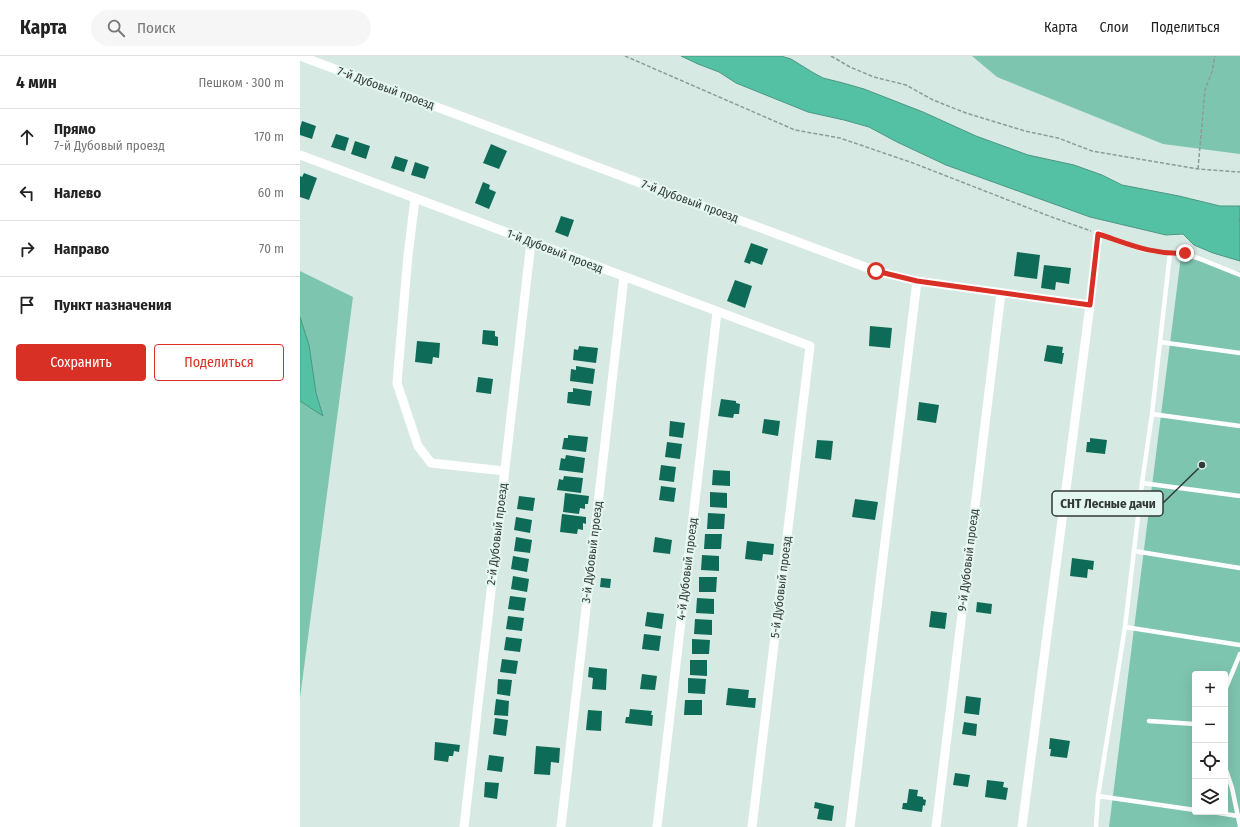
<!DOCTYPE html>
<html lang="ru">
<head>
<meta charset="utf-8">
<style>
	:root { --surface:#fff; --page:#f6f6f6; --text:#222; --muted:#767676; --line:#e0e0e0; --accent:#d93025 }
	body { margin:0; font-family:"Fira Sans Condensed",sans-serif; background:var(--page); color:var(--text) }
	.controls { position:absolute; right:12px; bottom:12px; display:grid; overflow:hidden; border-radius:4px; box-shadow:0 4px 16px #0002 }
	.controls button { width:36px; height:36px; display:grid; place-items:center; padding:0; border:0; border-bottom:1px solid var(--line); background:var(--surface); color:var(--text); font:20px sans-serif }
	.stop { position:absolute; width:12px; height:12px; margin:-9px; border:3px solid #d93025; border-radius:50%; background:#fff }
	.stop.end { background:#d93025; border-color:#fff; box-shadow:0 1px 4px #0008 }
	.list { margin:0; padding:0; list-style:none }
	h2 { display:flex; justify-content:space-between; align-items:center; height:52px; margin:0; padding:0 16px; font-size:17px }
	h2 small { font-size:13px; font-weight:400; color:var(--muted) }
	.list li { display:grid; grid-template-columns:26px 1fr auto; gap:12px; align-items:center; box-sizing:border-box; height:56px; padding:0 16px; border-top:1px solid var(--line) }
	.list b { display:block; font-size:15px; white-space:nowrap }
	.list p { margin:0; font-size:13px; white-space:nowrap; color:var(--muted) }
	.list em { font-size:13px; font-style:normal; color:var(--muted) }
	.actions { display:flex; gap:8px; padding:12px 16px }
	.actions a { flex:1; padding:9px 0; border:1px solid var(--accent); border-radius:4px; text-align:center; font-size:14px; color:var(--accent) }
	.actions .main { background:var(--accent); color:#fff }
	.icon { flex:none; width:22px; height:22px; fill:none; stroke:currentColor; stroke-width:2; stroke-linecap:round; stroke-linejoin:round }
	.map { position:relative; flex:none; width:940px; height:771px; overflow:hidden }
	header { display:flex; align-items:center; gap:24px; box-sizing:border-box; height:56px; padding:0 20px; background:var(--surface); border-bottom:1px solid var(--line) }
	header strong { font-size:19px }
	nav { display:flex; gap:22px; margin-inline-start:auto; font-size:14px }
	.search { width:280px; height:36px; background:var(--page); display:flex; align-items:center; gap:10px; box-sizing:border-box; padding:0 14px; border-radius:22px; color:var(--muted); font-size:15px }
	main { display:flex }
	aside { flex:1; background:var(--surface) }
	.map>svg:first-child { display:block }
	.green { fill:#7ec5b0; fill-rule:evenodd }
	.water { fill:#55c1a4; stroke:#4a9883 }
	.building { fill:#0e6b57 }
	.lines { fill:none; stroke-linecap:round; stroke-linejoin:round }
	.path { stroke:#8e9b97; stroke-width:1.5; stroke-dasharray:4 2; stroke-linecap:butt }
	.service { stroke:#fff; stroke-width:4.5 }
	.minor { stroke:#fff; stroke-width:9 }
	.route { stroke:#d93025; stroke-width:5 }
	.labels { text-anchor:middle; stroke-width:4; stroke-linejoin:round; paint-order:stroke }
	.street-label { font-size:12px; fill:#323937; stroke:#e4f6f0 }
	.leader { fill:none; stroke:#323937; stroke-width:1.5 }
	.callout-dot { fill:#323937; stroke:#e4f6f0; stroke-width:1.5 }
	.callout { fill:#e4f6f0; stroke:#323937; stroke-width:1.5 }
	.callout-label { font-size:13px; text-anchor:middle; font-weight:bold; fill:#323937 }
</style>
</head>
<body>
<header>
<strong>Карта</strong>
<div class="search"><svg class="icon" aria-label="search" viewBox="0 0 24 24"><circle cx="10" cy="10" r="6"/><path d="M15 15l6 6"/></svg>Поиск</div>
<nav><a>Карта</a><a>Слои</a><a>Поделиться</a></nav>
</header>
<main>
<aside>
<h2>4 мин<small>Пешком · 300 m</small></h2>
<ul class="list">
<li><svg class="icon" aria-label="ahead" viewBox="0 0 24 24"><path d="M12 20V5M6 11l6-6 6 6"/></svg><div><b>Прямо</b><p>7-й Дубовый проезд</p></div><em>170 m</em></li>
<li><svg class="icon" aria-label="left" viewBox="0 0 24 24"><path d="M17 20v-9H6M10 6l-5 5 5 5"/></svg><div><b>Налево</b></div><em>60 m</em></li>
<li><svg class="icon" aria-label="right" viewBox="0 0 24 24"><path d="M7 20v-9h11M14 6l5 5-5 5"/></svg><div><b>Направо</b></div><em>70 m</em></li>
<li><svg class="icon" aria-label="arrive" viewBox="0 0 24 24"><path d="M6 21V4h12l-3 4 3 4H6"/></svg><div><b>Пункт назначения</b></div></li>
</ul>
<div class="actions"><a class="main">Сохранить</a><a>Поделиться</a></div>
</aside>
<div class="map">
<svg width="940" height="771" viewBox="0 0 940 771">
	<rect width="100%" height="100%" fill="#d7e9e3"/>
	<!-- green -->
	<path class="green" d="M 672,0 L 940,0 L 940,98 L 863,88 L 697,21 Z
		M 881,200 L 940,216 L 940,771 L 809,771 ZM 895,618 L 925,618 L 925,756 L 895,756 Z
		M 0,215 L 53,241 L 0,642 Z"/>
	<!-- water -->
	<path class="water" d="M 381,0 L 481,0 L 491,3 L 512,16 L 523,22 L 543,27 L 564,33 L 623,56 L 676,80 L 728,99 L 774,109 L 802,119 L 822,129 L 879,140 L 920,150 L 940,150 L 940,162 L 939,162 L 940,166 L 940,205 L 913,197 L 894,189 L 883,178 L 866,179 L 790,161 L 646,109 L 597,86 L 569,71 L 544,64 L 508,56 L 436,27 L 419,16 L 398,8 Z
		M 0,261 L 9,289 L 16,337 L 23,360 L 0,345 Z"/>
	<!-- building -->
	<path class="building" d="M 2,65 L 16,70 L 12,83 L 0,79 L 0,72 Z
		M 36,78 L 49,82 L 45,95 L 31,91 Z
		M 55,85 L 70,90 L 66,103 L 51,98 Z
		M 191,88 L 207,95 L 199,113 L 183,107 Z
		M 95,100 L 108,104 L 104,116 L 91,112 Z
		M 115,106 L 129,111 L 125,123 L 111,119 Z
		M 4,117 L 17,122 L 9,144 L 0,141 L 0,120 L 2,121 Z
		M 183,126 L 190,129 L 189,133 L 196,136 L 189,153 L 175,147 Z
		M 261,160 L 274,164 L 268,181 L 255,176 Z
		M 451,187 L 468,193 L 462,209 L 451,205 L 450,208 L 444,206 Z
		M 717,196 L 740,199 L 737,223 L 714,220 Z
		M 744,209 L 771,212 L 769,228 L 756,226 L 755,234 L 741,232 Z
		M 435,224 L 452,230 L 445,252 L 427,245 Z
		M 570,270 L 592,272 L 590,292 L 569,290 Z
		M 183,274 L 195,275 L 195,280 L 198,281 L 198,290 L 182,288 Z
		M 117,285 L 140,287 L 139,302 L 133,301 L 132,308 L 115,306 Z
		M 747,289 L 763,291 L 762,297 L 764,297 L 762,308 L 744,305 Z
		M 279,290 L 298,292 L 296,307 L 273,304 L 274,293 L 278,294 Z
		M 276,310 L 295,313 L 293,328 L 270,325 L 271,313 L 276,314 Z
		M 178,321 L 193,323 L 191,338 L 176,336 Z
		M 273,332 L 292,335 L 290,350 L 267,347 L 268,336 L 273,336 Z
		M 421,343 L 436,345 L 436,347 L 440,348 L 439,358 L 434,358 L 433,362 L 418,360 Z
		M 619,346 L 639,349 L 636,367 L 617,364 Z
		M 464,363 L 480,365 L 478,380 L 462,377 Z
		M 370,365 L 385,367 L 383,382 L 369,380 Z
		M 268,379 L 288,381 L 286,396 L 262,393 L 264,382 L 268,382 Z
		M 790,382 L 807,384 L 805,398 L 786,396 L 787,386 L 790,386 Z
		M 517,384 L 533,385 L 531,404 L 515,402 Z
		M 367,386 L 382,388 L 380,403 L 365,401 Z
		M 266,399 L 285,402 L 283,417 L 259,414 L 261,402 L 265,403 Z
		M 361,409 L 376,411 L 374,426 L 359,424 Z
		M 413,414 L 430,415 L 430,430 L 412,429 Z
		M 264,420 L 283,422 L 281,437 L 257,434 L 259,423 L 263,424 Z
		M 361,430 L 376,432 L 374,446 L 359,444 Z
		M 410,436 L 427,437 L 427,452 L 410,451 Z
		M 265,437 L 289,440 L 288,448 L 285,448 L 285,453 L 280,452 L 279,458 L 263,456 Z
		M 219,440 L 235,442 L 233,455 L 217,453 Z
		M 555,443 L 578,446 L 575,464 L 552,461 Z
		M 408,457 L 425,458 L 424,473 L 407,473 Z
		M 262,458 L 286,461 L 286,468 L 283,467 L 283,474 L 278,473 L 277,478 L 260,476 Z
		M 216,461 L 232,464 L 230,477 L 214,474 Z
		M 405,478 L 422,478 L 421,493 L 404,493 Z
		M 216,481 L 232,484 L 230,497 L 214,495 Z
		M 355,481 L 372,484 L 370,498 L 353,496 Z
		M 447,485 L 474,488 L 473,499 L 463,498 L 462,505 L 445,503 Z
		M 402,499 L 419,500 L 419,515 L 401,514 Z
		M 213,500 L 229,503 L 227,516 L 211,513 Z
		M 772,502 L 794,505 L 793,514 L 788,513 L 787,522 L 770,520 Z
		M 213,520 L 229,523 L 227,536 L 211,533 Z
		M 399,521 L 417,521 L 416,536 L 399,536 Z
		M 301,522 L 311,523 L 310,532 L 300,531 Z
		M 210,540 L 226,542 L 224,555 L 208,553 Z
		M 397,542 L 414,543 L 414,558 L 396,557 Z
		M 677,546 L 692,548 L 691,558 L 676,556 Z
		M 631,555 L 647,557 L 645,573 L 629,571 Z
		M 347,556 L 364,558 L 362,573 L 345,570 Z
		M 208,560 L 224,562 L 222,575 L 206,573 Z
		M 395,563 L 412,564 L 412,579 L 394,578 Z
		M 344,578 L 361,580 L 359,595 L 342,593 Z
		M 206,581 L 222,583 L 220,596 L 204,594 Z
		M 392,583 L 410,584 L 409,598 L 392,598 Z
		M 202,603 L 218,605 L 216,618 L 200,616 Z
		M 390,604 L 407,604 L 407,620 L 390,619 Z
		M 289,611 L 307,613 L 306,634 L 292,633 L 293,622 L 288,621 Z
		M 342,618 L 357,620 L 355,634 L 340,633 Z
		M 388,622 L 406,623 L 405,638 L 388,637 Z
		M 198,623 L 212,624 L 210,640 L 197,638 Z
		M 428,632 L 449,634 L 448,642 L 456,642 L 455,652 L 426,649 Z
		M 666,640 L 681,642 L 679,659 L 664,657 Z
		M 196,643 L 209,645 L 208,660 L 194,659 Z
		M 385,644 L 402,644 L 402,659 L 384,659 Z
		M 330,653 L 352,655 L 351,659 L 353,659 L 352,670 L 325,667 L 326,661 L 329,661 Z
		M 288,654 L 302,655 L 301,675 L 286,674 Z
		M 195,662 L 208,664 L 206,680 L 193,678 Z
		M 664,666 L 677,668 L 676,680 L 662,678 Z
		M 750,682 L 770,685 L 767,702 L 750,700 L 751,693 L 749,693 Z
		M 135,686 L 160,689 L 159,696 L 154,695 L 153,700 L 149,700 L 148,706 L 134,704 Z
		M 236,690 L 260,692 L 259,707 L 251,706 L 250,719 L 234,718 Z
		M 189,699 L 204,701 L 202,716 L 187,714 Z
		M 655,717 L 670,719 L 668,731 L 653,729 Z
		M 687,724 L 704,726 L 703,731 L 708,732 L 706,744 L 685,741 Z
		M 185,726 L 199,727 L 197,743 L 184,741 Z
		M 609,733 L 618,734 L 617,740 L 623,741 L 623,743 L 626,744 L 625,750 L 623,749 L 622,756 L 602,753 L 603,747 L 607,747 Z
		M 515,746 L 534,750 L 532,765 L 517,763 L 519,753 L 514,752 Z"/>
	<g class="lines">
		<!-- path -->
		<path class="path" d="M 325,0 L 495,74 L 540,82 L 613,107 L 749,160 L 791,175
			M 531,0 L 550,11 L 574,21 L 606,29 L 633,44 L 666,57 L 725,75 L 758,82 L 792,95 L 898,113 L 940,116
			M 898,113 L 905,34 L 912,16 L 915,0"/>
		<!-- service -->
		<path class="service" d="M 798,178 L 844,194 L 870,197 L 885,197 L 940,219
			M 860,286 L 940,297
			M 852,358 L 940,370
			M 842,427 L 940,440
			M 834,495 L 940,512
			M 825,571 L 940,589
			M 925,634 L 940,598
			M 849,665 L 895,668
			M 925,711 L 932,732 L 940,770
			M 798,740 L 895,754
			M 912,756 L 938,760
			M 796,771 L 798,740 L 825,571 L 842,427 L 852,358 L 860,286 L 870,197"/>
		<!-- minor -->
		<path class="minor" d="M 0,0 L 576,215 L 617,225 L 790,249
			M 0,99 L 510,290 L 452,771
			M 115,143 L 108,199 L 97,327 L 118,390 L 131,407 L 205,415
			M 164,771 L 231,186
			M 261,771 L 324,221
			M 357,771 L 417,256
			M 550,771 L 617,225
			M 636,771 L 701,237
			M 722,771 L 790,249 L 798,178"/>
	</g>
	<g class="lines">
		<!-- route -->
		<path class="route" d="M 576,215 L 617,225 L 790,249 L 798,178 C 829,188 852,199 885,197"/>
	</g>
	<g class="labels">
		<!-- street labels -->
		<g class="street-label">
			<text transform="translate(86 32) rotate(20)" y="4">7-й Дубовый проезд</text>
			<text transform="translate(390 145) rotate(20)" y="4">7-й Дубовый проезд</text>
			<text transform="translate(255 195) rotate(21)" y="4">1-й Дубовый проезд</text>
			<text transform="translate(197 478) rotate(-83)" y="4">2-й Дубовый проезд</text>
			<text transform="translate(292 496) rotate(-83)" y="4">3-й Дубовый проезд</text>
			<text transform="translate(668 504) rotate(-83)" y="4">9-й Дубовый проезд</text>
			<text transform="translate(387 513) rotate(-83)" y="4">4-й Дубовый проезд</text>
			<text transform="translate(481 531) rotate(-83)" y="4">5-й Дубовый проезд</text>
		</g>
	</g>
	<!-- callouts -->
	<path class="leader" d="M902 409L863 447"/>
	<circle class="callout-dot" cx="902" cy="409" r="4"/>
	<rect class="callout" x="752" y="435" width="111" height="25" rx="4"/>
	<g class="callout-label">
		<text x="808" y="452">СНТ Лесные дачи</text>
	</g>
</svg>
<div class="controls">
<button>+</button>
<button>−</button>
<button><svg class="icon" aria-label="locate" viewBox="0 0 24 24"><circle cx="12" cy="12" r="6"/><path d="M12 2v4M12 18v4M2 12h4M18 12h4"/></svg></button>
<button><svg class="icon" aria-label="layers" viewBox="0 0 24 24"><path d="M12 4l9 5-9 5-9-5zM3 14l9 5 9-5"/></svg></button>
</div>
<div class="stop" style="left:576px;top:215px"></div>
<div class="stop end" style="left:885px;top:197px"></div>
</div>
</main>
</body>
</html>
